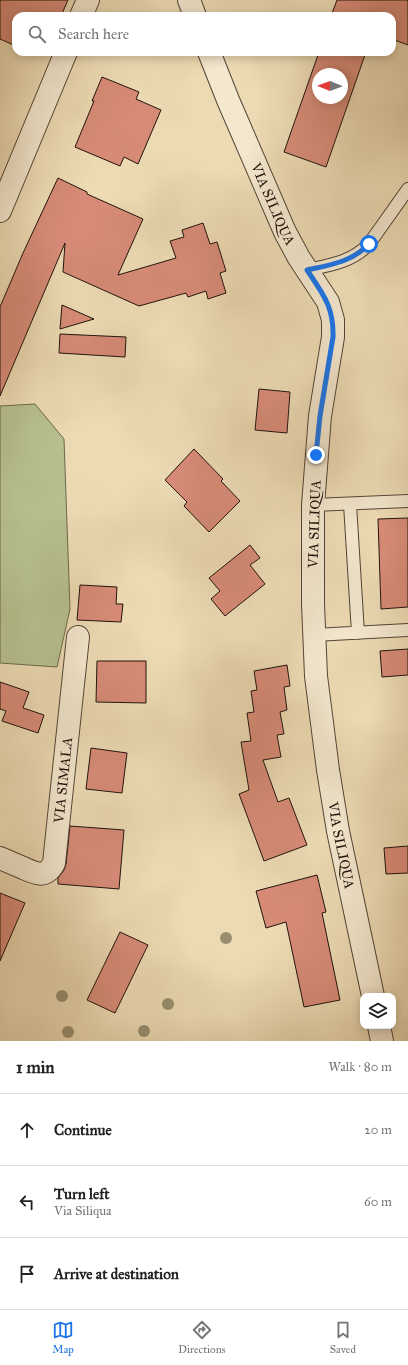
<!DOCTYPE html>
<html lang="en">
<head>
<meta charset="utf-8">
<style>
	:root { --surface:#fff; --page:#f6f6f6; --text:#202124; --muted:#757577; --line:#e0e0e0; --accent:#1a73e8 }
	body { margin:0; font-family:"IM FELL Great Primer",serif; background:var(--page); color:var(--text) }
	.controls { position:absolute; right:12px; bottom:12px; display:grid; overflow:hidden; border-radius:8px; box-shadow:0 2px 10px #0003 }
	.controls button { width:36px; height:36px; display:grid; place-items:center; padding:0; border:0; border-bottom:1px solid var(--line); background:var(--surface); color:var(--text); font:20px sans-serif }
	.compass { position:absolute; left:312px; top:68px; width:36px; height:36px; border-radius:50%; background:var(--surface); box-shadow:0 2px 10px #0003; rotate:271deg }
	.stop { position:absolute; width:12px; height:12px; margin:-9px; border:3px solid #1a73e8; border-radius:50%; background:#fff }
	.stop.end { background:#1a73e8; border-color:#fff; box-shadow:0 1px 4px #0008 }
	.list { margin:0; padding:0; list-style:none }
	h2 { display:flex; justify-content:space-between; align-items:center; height:52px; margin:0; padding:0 16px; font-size:17px }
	h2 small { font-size:13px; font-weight:400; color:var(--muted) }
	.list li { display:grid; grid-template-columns:26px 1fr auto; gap:12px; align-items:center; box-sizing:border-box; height:72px; padding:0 16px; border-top:1px solid var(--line) }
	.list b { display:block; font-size:15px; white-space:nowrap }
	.list p { margin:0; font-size:13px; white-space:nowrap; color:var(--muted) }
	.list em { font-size:13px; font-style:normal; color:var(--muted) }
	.icon { flex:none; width:22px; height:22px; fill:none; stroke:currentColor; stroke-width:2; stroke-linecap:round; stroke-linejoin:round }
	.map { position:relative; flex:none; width:408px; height:1041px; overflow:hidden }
	.search { position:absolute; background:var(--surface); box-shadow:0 2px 10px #0003; left:12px; right:12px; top:12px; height:44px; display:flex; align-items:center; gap:10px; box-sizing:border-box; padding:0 14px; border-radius:12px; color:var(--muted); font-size:15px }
	.sheet { height:268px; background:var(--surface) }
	nav { display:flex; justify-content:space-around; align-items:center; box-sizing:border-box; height:56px; border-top:1px solid var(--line); background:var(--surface); font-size:11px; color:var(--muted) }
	nav a { display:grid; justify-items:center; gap:2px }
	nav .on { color:var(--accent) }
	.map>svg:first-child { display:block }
	.green { fill:#b6c08e; stroke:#6b694e }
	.building { fill:#d78b77; stroke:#20120d; fill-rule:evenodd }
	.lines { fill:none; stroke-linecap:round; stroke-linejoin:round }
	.lane-casing { stroke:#534436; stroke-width:14 }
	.street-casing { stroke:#534436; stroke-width:24 }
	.lane { stroke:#f3e7ce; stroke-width:12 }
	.street { stroke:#f3e7ce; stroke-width:22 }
	.tree { fill:#988e70 }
	.route { stroke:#1a73e8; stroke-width:5 }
	.labels { text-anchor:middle; stroke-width:3; stroke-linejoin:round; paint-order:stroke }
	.street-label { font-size:14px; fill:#20120d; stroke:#f3e7ce }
</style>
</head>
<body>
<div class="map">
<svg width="408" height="1041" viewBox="0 0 408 1041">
	<rect width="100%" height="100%" fill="#ecdab3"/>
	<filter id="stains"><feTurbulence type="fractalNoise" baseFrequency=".005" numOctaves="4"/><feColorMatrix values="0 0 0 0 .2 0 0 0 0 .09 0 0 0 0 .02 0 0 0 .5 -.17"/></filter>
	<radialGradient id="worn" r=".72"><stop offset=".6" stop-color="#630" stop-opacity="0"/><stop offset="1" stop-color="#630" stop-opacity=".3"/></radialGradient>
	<!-- green -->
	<path class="green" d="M 35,404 L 64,439 L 70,609 L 57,667 L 0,663 L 0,406 Z"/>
	<!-- building -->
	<path class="building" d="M 0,0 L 68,0 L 61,16 L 16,16 L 16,46 L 0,39 Z
		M 337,0 L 408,0 L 408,45 L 392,39 L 392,16 L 331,16 Z
		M 319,52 L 366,52 L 326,167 L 284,152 ZM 318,74 L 342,74 L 342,98 L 318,98 Z
		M 102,77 L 139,92 L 136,99 L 161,110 L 138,164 L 124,157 L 120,166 L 75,147 L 94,101 L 92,101 Z
		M 58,178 L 87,192 L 87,194 L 143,219 L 118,275 L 176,258 L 170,241 L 184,237 L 182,230 L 203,223 L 210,244 L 217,242 L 226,271 L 220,273 L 226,293 L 208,299 L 206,291 L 188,297 L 186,293 L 139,306 L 63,272 L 65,243 L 0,396 L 0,307 L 23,253 Z
		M 62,305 L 94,319 L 60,329 Z
		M 60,334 L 126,337 L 125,357 L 59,353 Z
		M 259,389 L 290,392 L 287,433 L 255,430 Z
		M 194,449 L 223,479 L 221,481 L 240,501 L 209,532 L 184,506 L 187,502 L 165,480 Z
		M 408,518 L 408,607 L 381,609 L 378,519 Z
		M 250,545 L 260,558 L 250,565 L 265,584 L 225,616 L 211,599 L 220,591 L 209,578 Z
		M 80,585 L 117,587 L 116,604 L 123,604 L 121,622 L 77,620 Z
		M 408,649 L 408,675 L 382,677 L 380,651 Z
		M 97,661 L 146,661 L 146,703 L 96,702 Z
		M 287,665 L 290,686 L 284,687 L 287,710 L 280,712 L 284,734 L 277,735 L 281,757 L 263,760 L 278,802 L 289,798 L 307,845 L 264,861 L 239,794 L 249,790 L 241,742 L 251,741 L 247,713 L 254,712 L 251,691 L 257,690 L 254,671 Z
		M 0,682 L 29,692 L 23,708 L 44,715 L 38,733 L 2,721 L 6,711 L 0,709 Z
		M 91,748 L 127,753 L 122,793 L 86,789 Z
		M 70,826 L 124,830 L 119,889 L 58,884 L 58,878 L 64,870 L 66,864 Z
		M 408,846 L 408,873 L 386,874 L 384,848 Z
		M 317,875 L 326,912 L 322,913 L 340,1000 L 304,1007 L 286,922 L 266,928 L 256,891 Z
		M 0,893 L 25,903 L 0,961 Z
		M 120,932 L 148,945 L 115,1013 L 87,1000 Z"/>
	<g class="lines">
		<defs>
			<path id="lane" d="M 307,270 C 330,265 352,262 369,244 L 408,189
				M 350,504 L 358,633
				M 313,505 L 408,501
				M 314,635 L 408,630"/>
			<g id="street">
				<path d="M 189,0 L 195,16"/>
				<path d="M 81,16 L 88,0"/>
				<path id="s1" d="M 209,52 L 228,100 L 285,232 L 299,258 L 328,302 L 333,320 L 333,337 L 320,416 L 313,505 L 313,604 L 316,676 L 328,770 L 338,831 L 373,996"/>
				<path d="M 0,211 L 66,52"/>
				<path id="s2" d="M 0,858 C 7,861 14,864 21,867 C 35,873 45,880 54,863 L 78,637"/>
				<path d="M 379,1026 L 382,1041"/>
			</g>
		</defs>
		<!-- lane casing -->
		<use href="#lane" class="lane-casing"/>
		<!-- street casing -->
		<use href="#street" class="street-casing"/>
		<!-- lane -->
		<use href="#lane" class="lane"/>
		<!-- street -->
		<use href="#street" class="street"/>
	</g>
	<!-- trees -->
	<g class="tree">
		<circle cx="226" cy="938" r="6"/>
		<circle cx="62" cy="996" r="6"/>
		<circle cx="168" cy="1004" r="6"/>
		<circle cx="144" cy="1031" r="6"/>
		<circle cx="68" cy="1032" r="6"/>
	</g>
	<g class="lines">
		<!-- route -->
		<path class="route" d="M 316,455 L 320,416 L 333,337 C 334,307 323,294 307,270 C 330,265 352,262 369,244"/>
	</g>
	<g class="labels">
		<!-- street labels -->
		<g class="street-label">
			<text dy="5" stroke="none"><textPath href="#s1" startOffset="165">VIA SILIQUA</textPath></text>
			<text transform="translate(314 524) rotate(-88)" y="5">VIA SILIQUA</text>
			<text dy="5" stroke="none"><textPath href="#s2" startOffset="145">VIA SIMALA</textPath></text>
			<text dy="5" stroke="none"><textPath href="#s1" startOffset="825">VIA SILIQUA</textPath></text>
		</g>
	</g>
	<rect width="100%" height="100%" filter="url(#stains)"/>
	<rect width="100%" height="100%" fill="url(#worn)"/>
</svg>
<div class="controls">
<button><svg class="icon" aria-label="layers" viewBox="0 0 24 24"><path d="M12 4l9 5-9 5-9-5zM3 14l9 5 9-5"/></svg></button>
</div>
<svg class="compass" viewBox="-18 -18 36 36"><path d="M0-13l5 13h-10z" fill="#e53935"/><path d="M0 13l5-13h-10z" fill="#757577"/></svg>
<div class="stop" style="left:369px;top:244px"></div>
<div class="stop end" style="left:316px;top:455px"></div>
<div class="search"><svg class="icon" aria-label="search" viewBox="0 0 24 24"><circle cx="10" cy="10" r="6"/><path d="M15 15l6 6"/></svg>Search here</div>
</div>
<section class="sheet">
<h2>1 min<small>Walk · 80 m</small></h2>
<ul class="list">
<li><svg class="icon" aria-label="ahead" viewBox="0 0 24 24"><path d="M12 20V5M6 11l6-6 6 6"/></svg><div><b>Continue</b></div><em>20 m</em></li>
<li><svg class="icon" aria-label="left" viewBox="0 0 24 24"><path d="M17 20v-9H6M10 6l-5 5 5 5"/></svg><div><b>Turn left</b><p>Via Siliqua</p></div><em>60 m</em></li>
<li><svg class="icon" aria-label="arrive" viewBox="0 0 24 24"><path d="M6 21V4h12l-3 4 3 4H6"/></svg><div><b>Arrive at destination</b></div></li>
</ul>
</section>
<nav>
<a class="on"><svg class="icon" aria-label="map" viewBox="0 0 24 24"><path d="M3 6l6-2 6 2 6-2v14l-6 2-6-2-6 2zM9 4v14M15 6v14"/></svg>Map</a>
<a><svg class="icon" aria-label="directions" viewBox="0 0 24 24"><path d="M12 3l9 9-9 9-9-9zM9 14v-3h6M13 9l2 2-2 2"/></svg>Directions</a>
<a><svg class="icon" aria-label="saved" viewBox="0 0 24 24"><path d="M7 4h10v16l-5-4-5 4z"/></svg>Saved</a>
</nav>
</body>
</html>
